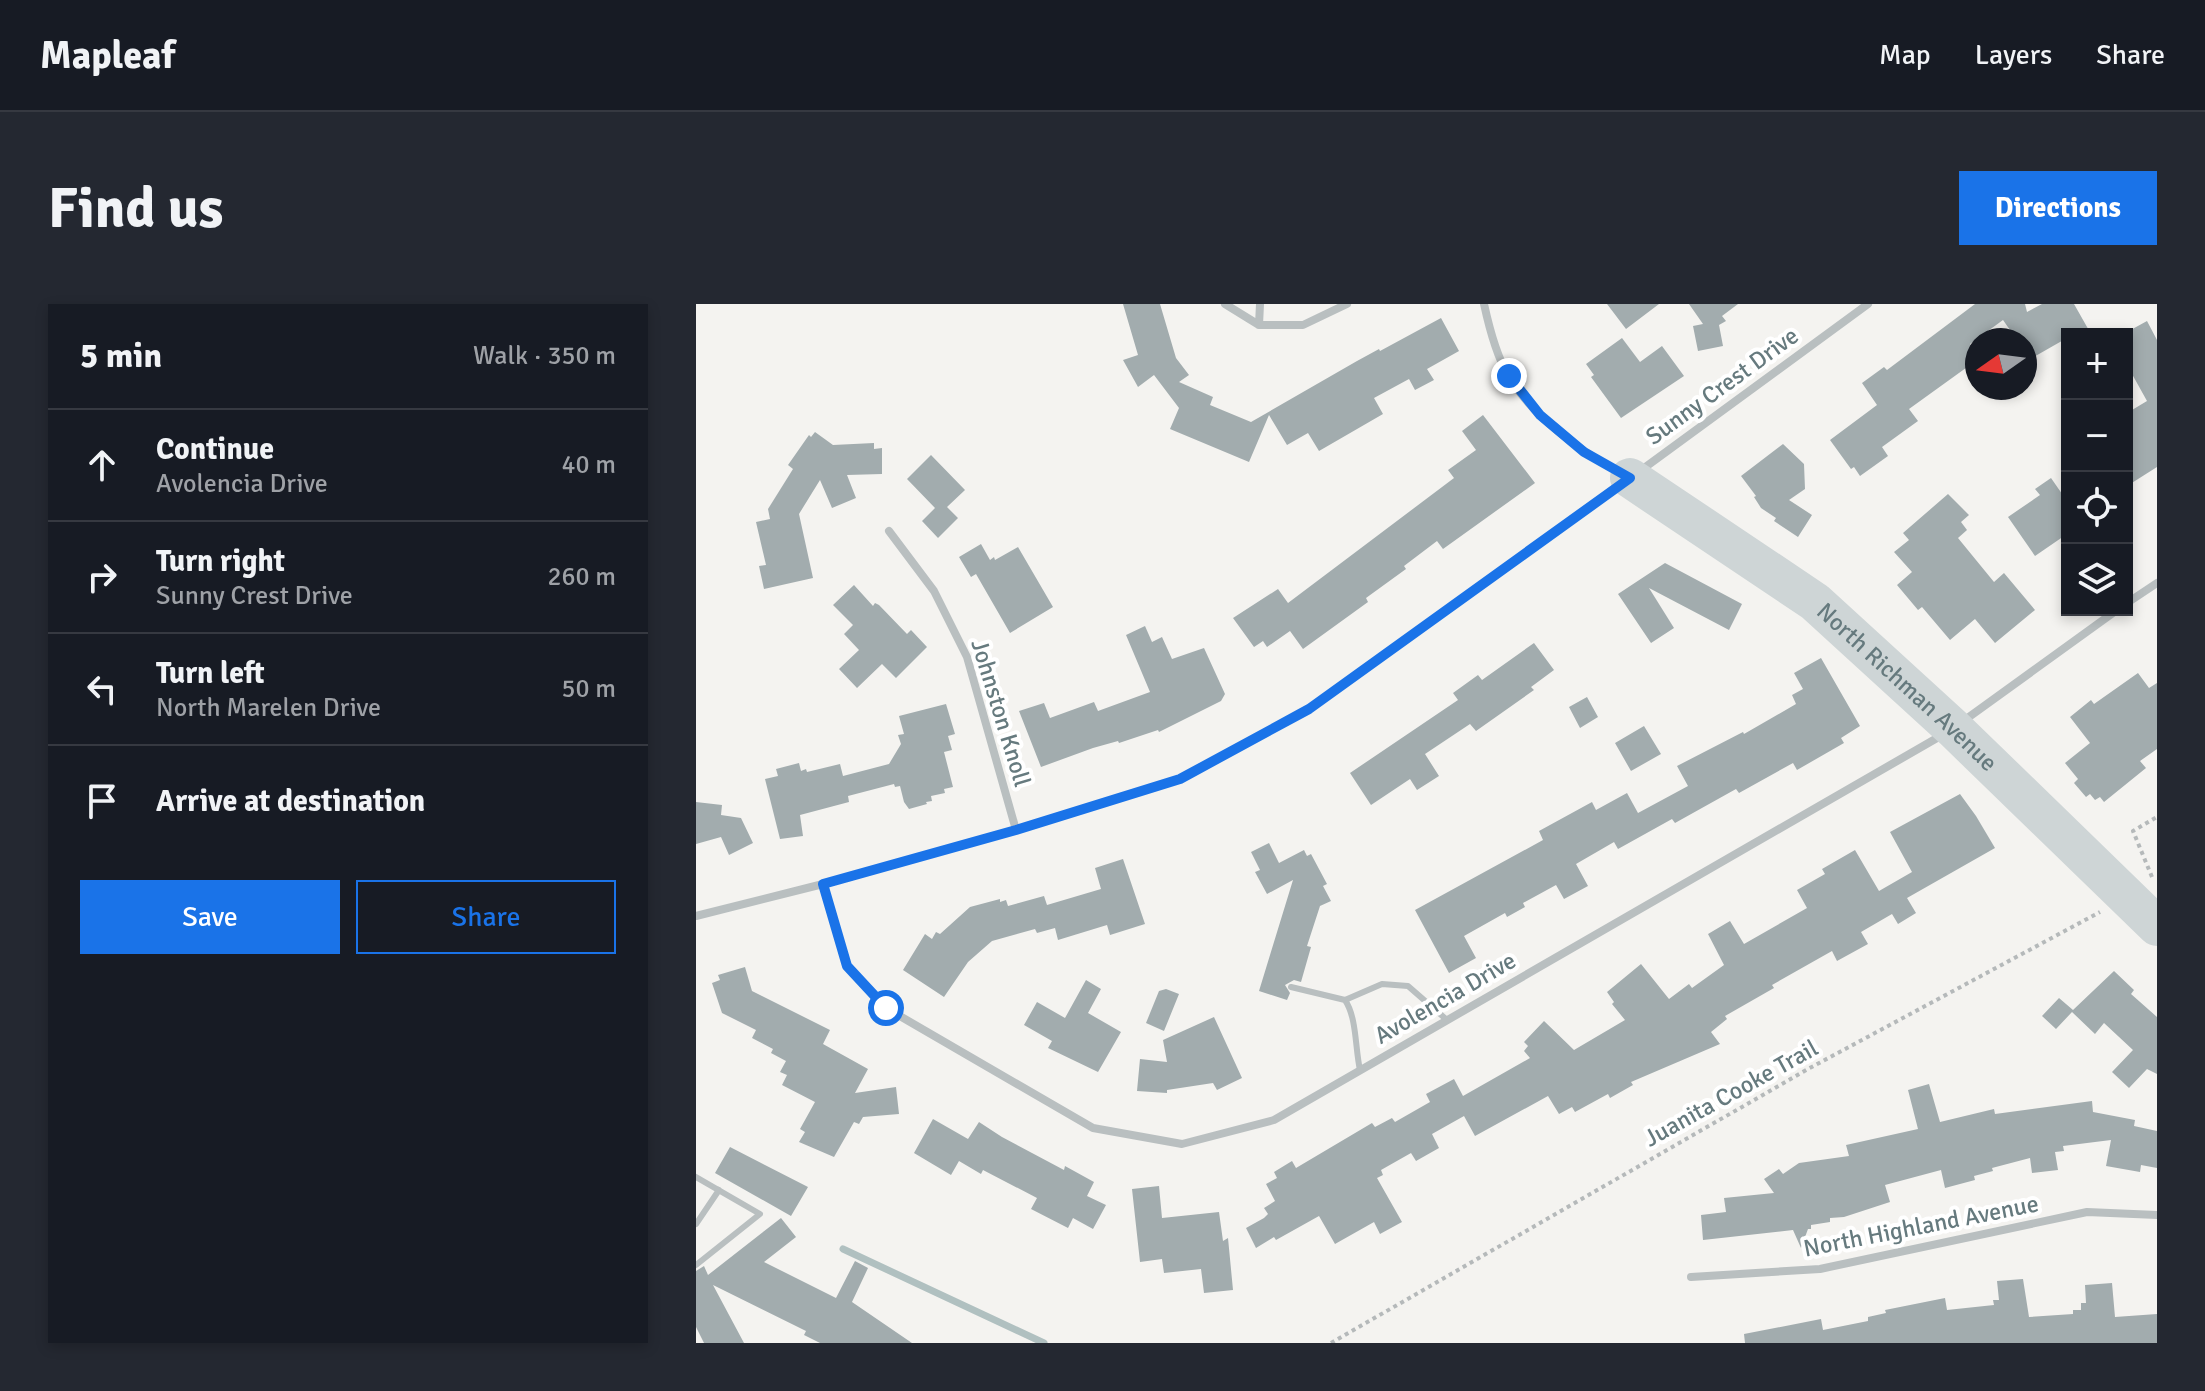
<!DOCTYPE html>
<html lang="en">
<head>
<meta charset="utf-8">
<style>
	:root { --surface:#171b24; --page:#242831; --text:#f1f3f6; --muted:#9ea1a6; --line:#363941; --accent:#1a73e8 }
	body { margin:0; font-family:Signika,sans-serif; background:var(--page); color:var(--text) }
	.controls { position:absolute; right:24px; top:24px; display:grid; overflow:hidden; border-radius:0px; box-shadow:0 4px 12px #0003 }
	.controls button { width:72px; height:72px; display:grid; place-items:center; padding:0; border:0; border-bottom:2px solid var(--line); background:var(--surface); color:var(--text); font:40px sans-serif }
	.compass { position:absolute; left:1269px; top:24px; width:72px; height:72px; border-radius:50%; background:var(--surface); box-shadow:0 4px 12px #0003; rotate:256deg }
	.stop { position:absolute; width:24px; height:24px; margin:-18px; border:6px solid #1a73e8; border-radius:50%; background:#fff }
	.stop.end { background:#1a73e8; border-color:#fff; box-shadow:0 2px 8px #0008 }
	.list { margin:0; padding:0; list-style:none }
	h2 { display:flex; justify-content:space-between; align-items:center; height:104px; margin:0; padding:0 32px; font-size:34px }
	h2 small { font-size:26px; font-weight:400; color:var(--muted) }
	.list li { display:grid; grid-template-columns:52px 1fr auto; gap:24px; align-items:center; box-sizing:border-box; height:112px; padding:0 32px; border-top:2px solid var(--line) }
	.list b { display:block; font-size:30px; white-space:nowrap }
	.list p { margin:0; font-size:26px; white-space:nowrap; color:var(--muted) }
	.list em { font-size:26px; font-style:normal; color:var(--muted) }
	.actions { display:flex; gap:16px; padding:24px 32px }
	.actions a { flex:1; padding:18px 0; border:2px solid var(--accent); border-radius:0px; text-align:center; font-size:28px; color:var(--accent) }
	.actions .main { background:var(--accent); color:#fff }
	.icon { flex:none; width:44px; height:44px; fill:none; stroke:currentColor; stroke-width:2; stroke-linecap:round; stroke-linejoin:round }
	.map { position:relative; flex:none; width:1461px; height:1039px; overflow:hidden; border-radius:0px }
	header { display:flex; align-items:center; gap:48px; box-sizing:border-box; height:112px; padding:0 40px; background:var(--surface); border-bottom:2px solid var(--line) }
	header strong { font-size:38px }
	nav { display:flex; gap:44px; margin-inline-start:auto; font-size:28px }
	.intro { display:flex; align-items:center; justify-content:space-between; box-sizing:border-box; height:192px; padding:0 48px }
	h1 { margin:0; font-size:56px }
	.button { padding:20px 36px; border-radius:0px; background:var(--accent); color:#fff; font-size:28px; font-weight:700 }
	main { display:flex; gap:48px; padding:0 48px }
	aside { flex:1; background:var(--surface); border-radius:0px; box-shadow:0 4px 12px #0003 }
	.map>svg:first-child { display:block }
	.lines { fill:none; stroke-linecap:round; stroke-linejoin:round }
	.stream { stroke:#b0c0c0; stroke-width:7 }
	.building { fill:#a2acae }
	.path { stroke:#b5b9ba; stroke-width:4; stroke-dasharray:4 4; stroke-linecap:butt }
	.lane { stroke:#b9bfc0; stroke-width:6 }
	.street { stroke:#b9bfc0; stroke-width:8 }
	.secondary { stroke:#ced5d6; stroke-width:40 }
	.route { stroke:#1a73e8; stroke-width:10 }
	.labels { text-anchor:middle; stroke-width:8; stroke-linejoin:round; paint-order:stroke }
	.street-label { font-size:24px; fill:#667a7e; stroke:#fff }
</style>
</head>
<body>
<header>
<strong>Mapleaf</strong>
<nav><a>Map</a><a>Layers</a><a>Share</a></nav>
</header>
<div class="intro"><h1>Find us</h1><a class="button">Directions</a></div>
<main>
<aside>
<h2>5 min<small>Walk · 350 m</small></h2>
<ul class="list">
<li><svg class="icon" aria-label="ahead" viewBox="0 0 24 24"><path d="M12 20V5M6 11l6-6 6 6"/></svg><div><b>Continue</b><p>Avolencia Drive</p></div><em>40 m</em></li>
<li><svg class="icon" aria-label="right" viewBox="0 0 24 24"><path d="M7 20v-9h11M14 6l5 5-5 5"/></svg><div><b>Turn right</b><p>Sunny Crest Drive</p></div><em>260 m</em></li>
<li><svg class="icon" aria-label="left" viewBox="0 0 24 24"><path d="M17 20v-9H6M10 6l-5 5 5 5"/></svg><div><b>Turn left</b><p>North Marelen Drive</p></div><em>50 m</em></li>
<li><svg class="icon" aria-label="arrive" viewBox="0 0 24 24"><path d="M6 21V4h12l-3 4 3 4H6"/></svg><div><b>Arrive at destination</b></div></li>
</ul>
<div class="actions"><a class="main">Save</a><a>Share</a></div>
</aside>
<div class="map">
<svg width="1461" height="1039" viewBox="0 0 1461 1039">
	<rect width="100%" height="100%" fill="#f4f3f0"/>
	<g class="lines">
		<!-- stream -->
		<path class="stream" d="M 147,945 L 348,1039"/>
	</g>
	<!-- building -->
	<path class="building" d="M 427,0 L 464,0 L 480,54 L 493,71 L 483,78 L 517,93 L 514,101 L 555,118 L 661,57 L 683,45 L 684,47 L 745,14 L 763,47 L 731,65 L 738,76 L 719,86 L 713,75 L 678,94 L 687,110 L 623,147 L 612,129 L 591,141 L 573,111 L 553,158 L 474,125 L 483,104 L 458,71 L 442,83 L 427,56 L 442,51 Z
		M 911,0 L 963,0 L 930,25 Z
		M 993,0 L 1042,0 L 1026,12 L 1030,17 L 1023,21 L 1027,42 L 1002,47 L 997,22 L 1007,20 Z
		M 1279,0 L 1329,0 L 1331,8 L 1346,0 L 1378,0 L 1395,30 L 1371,30 L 1371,34 L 1329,58 L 1329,36 L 1321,36 L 1307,16 L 1274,40 L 1281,50 L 1281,56 L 1213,105 L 1222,117 L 1186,143 L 1192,152 L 1164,172 L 1158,163 L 1155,165 L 1134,136 L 1181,101 L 1166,79 L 1188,63 L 1191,66 Z
		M 1451,17 L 1461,36 L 1461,163 L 1431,182 L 1431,109 L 1451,97 L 1431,61 L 1431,28 Z
		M 926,34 L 944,58 L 966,42 L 988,72 L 925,114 L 895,73 L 898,71 L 890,60 Z
		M 787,111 L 839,179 L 747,245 L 741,237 L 708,262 L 710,265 L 670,294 L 672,298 L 607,345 L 594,327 L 571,343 L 567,337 L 558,343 L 537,314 L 582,285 L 592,299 L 758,174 L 752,166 L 780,146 L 766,127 Z
		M 119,128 L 137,141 L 178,139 L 178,145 L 186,144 L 186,170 L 151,171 L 160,194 L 136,204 L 124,176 L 103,210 L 117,274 L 68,285 L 63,262 L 70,261 L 60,218 L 74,215 L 72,205 L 97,165 L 92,161 L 113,131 L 115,133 Z
		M 1087,140 L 1108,160 L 1109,185 L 1093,196 L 1116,211 L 1102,233 L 1078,217 L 1080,214 L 1065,204 L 1058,193 L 1060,192 L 1045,172 Z
		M 235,151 L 269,186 L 251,203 L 262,214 L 242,234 L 226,217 L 239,204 L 211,175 Z
		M 1355,174 L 1371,197 L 1371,230 L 1339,252 L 1312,213 L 1344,191 L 1339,185 Z
		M 1252,190 L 1273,211 L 1265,218 L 1271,226 L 1262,234 L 1298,278 L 1308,269 L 1339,306 L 1299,339 L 1279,315 L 1254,336 L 1226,303 L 1222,306 L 1201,281 L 1216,268 L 1198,248 L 1213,236 L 1207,229 Z
		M 285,240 L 294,256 L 298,253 L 299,256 L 322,243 L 357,303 L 314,329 L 280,270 L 275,273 L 263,253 Z
		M 969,259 L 1046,300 L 1033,326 L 953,284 L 978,324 L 955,339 L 922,290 Z
		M 158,281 L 177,302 L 179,299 L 183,301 L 211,330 L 215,326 L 231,343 L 200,374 L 186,360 L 161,384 L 143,365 L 163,346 L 148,330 L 157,321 L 137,301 Z
		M 449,322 L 456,338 L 466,333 L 476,355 L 508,344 L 529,390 L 525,397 L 463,428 L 462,426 L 423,439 L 422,437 L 397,444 L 345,463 L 323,407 L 348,399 L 354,414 L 398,398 L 402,407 L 454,388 L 430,331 Z
		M 838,339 L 858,366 L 835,383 L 838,386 L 780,427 L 774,420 L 729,450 L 743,472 L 721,486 L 714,475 L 675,501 L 654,469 L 762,396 L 757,389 L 782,371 L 786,376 Z
		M 1125,354 L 1164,422 L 1145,434 L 1148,439 L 1101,466 L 1097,459 L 1043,489 L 1040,485 L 979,519 L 976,515 L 922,545 L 918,538 L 880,560 L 892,582 L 868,595 L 860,581 L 827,599 L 829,603 L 811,613 L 809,609 L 768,632 L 780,654 L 753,669 L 719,606 L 847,536 L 843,527 L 896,498 L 900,506 L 931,489 L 942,509 L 992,482 L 981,462 L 1047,428 L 1048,430 L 1100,400 L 1096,391 L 1107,385 L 1098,369 Z
		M 1442,369 L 1453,384 L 1461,379 L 1461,445 L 1444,457 L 1450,464 L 1408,498 L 1404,493 L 1399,496 L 1394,490 L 1390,493 L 1378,479 L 1382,475 L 1369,459 L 1394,439 L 1374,413 L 1395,396 L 1398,400 Z
		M 891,393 L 902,413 L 884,424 L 873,403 Z
		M 250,400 L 259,430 L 252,432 L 256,446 L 248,448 L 257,483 L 248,485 L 249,489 L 235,492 L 236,497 L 230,498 L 231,500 L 213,505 L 208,498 L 204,482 L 199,483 L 198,480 L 152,492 L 153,498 L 104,511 L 107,532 L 84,535 L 69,475 L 82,472 L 80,465 L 103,459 L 105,467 L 110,465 L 111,468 L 144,460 L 147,472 L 193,460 L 205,440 L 202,431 L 208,430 L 203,412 Z
		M 948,422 L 965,450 L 935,467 L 919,439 Z
		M 1264,490 L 1280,512 L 1299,544 L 1211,594 L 1220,609 L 1202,620 L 1196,610 L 1165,628 L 1172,640 L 1141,657 L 1136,647 L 1076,681 L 1078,684 L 1029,712 L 1031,715 L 1015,728 L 1024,740 L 935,778 L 937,781 L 914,794 L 912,790 L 879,808 L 876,803 L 863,810 L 852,792 L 779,832 L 768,812 L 736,830 L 743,844 L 720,857 L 715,849 L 685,866 L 687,871 L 681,874 L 706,918 L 684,930 L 678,918 L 639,940 L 623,912 L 580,936 L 578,933 L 560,944 L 550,924 L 568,914 L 572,910 L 568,904 L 579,897 L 570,880 L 581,874 L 578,868 L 596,857 L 600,864 L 676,819 L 679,823 L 696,814 L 699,818 L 734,798 L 730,790 L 758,775 L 767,792 L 834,754 L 828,747 L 832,742 L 828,738 L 848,717 L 878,746 L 929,716 L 916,700 L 918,698 L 911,688 L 945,660 L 973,695 L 993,680 L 996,684 L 1028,661 L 1012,630 L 1034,617 L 1048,640 L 1111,604 L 1101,586 L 1129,570 L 1126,565 L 1159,546 L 1183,587 L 1216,568 L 1194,528 Z
		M 0,498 L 26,501 L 25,511 L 45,514 L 57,539 L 33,551 L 25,533 L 0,540 Z
		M 573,539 L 583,559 L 608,546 L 611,552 L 615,550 L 631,580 L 627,582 L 635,597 L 624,602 L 611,642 L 615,643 L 605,678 L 598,676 L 589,681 L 594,689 L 591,696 L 563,687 L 597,576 L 571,590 L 559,568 L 564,566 L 555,548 Z
		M 427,555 L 449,620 L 414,631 L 411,621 L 362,636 L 359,624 L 341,629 L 339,625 L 296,637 L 272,658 L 248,693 L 207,666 L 229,630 L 236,635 L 240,628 L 244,630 L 274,603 L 304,595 L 304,598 L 310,596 L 312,602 L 348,592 L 351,601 L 405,585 L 399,564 Z
		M 49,663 L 56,687 L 134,726 L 127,740 L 172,765 L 159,789 L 200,783 L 203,810 L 167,813 L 163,820 L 158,818 L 138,853 L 103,838 L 109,828 L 104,825 L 119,798 L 86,781 L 91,771 L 84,768 L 90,757 L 75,749 L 77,745 L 56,734 L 60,726 L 26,709 L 16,679 L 24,676 L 22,671 Z
		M 1418,667 L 1438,686 L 1435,690 L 1461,713 L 1461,770 L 1451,765 L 1433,784 L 1416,768 L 1437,746 L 1408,719 L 1399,730 L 1376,708 L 1360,725 L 1346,712 L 1363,694 L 1377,706 Z
		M 390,676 L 405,685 L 392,709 L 425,728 L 402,768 L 352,744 L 356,737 L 328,721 L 341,698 L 369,714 Z
		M 470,685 L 483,690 L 468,727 L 450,719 L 463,687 Z
		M 518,713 L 546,774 L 521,786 L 517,779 L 471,786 L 471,789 L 441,787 L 444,755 L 471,758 L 467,736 Z
		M 1233,780 L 1244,818 L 1298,805 L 1299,810 L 1396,797 L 1397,808 L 1439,816 L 1438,822 L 1461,827 L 1461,864 L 1445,861 L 1444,868 L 1410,862 L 1415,836 L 1367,842 L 1368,847 L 1359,848 L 1362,866 L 1336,869 L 1334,854 L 1296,864 L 1297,867 L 1278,872 L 1279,876 L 1249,884 L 1245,866 L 1189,881 L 1194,898 L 1148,913 L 1134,914 L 1134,918 L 1115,921 L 1115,925 L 1112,925 L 1105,944 L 1097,926 L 1007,936 L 1005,911 L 1030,908 L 1028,894 L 1078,889 L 1068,875 L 1083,865 L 1087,870 L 1103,859 L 1153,852 L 1150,841 L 1222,825 L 1212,786 Z
		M 237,815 L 272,835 L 283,818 L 306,833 L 368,866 L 369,862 L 398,878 L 391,892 L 410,901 L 397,925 L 377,914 L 372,924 L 335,905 L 341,894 L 287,866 L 285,870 L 263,857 L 255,871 L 218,849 Z
		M 34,843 L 112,883 L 95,912 L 19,869 Z
		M 463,882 L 466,914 L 523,908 L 527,937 L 532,934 L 537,986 L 508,989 L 505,965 L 468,969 L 466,955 L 444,958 L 436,885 Z
		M 85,914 L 100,933 L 68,958 L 140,994 L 159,957 L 172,964 L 156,998 L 216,1039 L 124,1039 L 108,1031 L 110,1027 L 17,981 L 48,1039 L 8,1039 L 0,1023 L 0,967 L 8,962 L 12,971 Z
		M 1327,975 L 1333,1013 L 1377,1010 L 1377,1006 L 1385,1006 L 1385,999 L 1390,999 L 1389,981 L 1416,979 L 1419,1013 L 1461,1010 L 1461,1039 L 1049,1039 L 1048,1030 L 1125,1015 L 1127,1026 L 1172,1017 L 1172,1013 L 1190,1009 L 1189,1006 L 1249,994 L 1251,1006 L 1298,1001 L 1297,996 L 1303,996 L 1301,977 Z"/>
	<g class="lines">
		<!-- path -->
		<path class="path" d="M 1456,573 L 1437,527 L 1461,513
			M 635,1039 L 1112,765 L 1404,608"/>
		<!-- lane -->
		<path class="lane" d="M 595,683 L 649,696 C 661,714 659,744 664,766
			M 649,696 L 686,680 L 712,682 L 751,716
			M 0,873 L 64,910 L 0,961
			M 0,920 L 23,886"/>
		<!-- street -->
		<path class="street" d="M 529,0 L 563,21 L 607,21 L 651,0
			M 788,0 C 793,23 800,51 812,71 C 838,115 883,146 926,170
			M 563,21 L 564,0
			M 944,167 L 1172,0
			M 193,227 L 238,287 L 271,353 L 320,526
			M 1431,299 L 1461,279
			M 1266,418 L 1421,306
			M 127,580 L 151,662 L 190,704 L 397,824 L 486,840 L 578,816 L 1248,430
			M 0,612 L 127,580 L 320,526 L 484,475 L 613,405 L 926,180
			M 995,973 L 1124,965 L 1391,908 L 1461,911"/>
		<!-- secondary -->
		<path class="secondary" id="s1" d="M 934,174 L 1119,298 L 1258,425 L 1461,622"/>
	</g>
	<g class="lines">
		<!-- route -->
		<path class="route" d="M 190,704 L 151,662 L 127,580 L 320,526 L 484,475 L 613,405 L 934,174 L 888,148 L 844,111 L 813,72"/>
	</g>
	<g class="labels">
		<!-- street labels -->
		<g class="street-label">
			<text transform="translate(1026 82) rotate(-36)" y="8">Sunny Crest Drive</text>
			<text dy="8" stroke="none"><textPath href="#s1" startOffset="348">North Richman Avenue</textPath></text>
			<text transform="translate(305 409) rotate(73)" y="8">Johnston Knoll</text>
			<text transform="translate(749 694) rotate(-30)" y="8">Avolencia Drive</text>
			<text transform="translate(1035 789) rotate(-29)" y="8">Juanita Cooke Trail</text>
			<text transform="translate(1225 922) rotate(-11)" y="8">North Highland Avenue</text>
		</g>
	</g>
</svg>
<div class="controls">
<button>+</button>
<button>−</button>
<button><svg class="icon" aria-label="locate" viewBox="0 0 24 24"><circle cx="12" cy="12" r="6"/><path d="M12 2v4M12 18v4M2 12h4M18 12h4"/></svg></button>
<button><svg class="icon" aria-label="layers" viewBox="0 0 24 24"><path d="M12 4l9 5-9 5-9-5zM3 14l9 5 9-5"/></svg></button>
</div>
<svg class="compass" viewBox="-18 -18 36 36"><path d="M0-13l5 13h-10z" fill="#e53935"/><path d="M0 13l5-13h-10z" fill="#9ea1a6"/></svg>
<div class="stop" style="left:190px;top:704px"></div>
<div class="stop end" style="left:813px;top:72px"></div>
</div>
</main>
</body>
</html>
